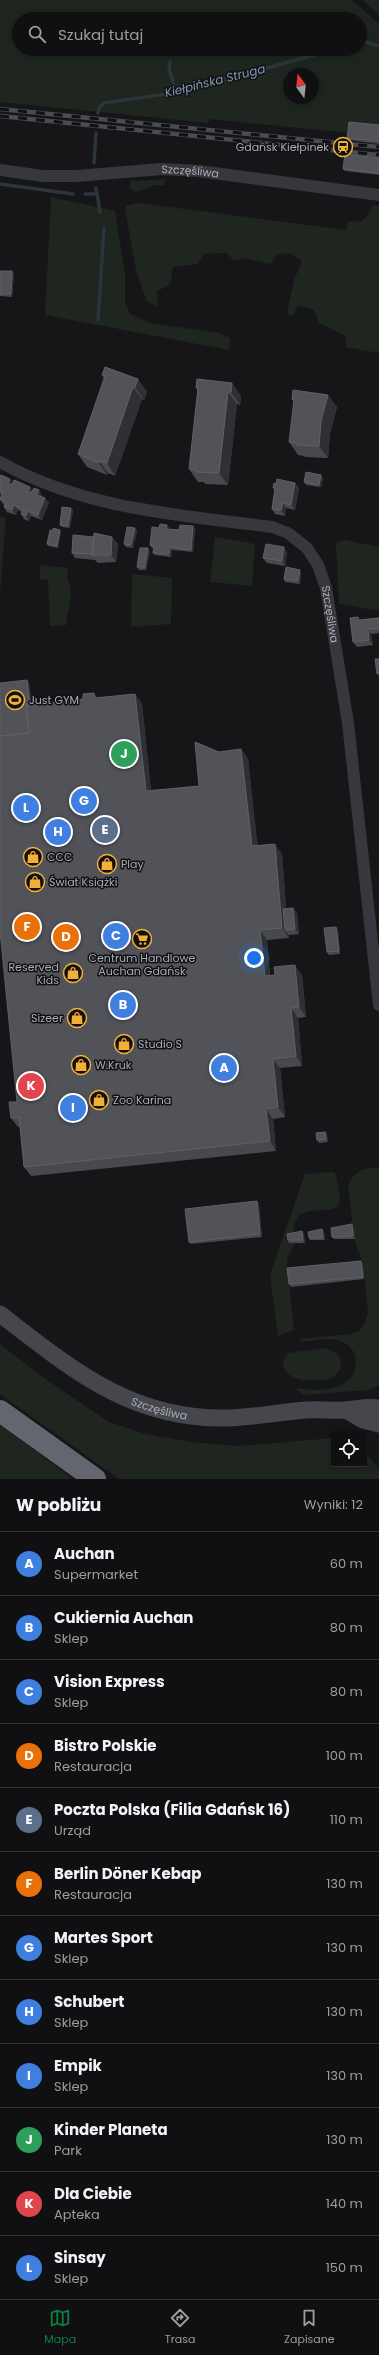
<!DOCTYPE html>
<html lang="pl">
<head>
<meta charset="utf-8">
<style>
	:root { --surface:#101012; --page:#19191b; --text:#f1f3f6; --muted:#9c9d9f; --line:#303032; --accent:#0b8043 }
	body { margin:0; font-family:Poppins,sans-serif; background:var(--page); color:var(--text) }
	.controls { position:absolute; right:12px; bottom:12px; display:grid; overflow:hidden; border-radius:0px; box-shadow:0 2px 10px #0003 }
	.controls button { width:36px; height:36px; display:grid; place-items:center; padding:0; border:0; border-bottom:1px solid var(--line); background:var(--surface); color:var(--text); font:20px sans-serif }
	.compass { position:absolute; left:283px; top:68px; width:36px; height:36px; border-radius:50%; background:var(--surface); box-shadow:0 2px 10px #0003; rotate:345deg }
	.you { position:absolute; left:254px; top:958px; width:14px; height:14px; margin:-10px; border:3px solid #fff; border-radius:50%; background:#1a73e8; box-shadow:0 0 0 6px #1a73e833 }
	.badge { display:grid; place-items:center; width:26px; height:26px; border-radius:50%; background:var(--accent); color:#fff; font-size:13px; font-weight:700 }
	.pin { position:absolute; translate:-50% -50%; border:2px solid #fff; box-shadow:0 1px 4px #0006 }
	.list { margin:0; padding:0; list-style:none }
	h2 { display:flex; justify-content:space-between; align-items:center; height:52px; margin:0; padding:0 16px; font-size:17px }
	h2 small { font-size:13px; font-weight:400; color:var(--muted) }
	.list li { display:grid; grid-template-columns:26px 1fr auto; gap:12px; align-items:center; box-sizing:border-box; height:64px; padding:0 16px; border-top:1px solid var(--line) }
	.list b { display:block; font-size:15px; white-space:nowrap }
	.list p { margin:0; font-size:13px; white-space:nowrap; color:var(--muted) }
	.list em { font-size:13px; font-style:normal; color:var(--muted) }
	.icon { flex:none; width:22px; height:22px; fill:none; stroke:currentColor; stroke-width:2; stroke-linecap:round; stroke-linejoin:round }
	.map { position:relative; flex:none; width:379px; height:1479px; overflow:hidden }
	.search { position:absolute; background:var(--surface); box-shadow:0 2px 10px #0003; left:12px; right:12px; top:12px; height:44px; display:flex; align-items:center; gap:10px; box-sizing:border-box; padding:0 14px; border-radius:22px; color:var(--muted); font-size:15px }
	.sheet { height:820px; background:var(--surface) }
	nav { display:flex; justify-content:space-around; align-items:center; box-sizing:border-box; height:56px; border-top:1px solid var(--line); background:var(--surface); font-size:11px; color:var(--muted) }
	nav a { display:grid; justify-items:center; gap:2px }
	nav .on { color:var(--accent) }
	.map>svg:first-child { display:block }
	.green { fill:#1e261f; fill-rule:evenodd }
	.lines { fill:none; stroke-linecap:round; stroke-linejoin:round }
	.stream { stroke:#2c353c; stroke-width:3.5 }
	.street { stroke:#37383d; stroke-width:12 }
	.secondary { stroke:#45474d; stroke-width:17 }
	.highway { stroke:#63666e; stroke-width:22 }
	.rail-casing { stroke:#4a4c52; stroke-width:4.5 }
	.rail { stroke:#111113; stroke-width:3; stroke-dasharray:9; stroke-linecap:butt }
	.wall { fill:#47494d }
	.shaded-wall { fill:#2f3033 }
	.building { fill:#525359; stroke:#5f6168 }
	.labels { text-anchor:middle; stroke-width:3; stroke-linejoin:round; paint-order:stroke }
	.poi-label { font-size:11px; fill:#a8adb8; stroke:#111113; text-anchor:start }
	.street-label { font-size:11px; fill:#a8adb8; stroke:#111113 }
	.water-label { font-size:12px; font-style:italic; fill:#7f9bb3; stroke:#111113 }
</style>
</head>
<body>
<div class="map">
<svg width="379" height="1479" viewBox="0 0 379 1479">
	<rect width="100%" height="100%" fill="#161618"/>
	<!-- green -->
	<path class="green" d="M 0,0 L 352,0 L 379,24 L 379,128 L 351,133 L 209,119 L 208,123 L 0,102 ZM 19,19 L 360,19 L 360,49 L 19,49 ZM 289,74 L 313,74 L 313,98 L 289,98 Z
		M 363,0 L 379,0 L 379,15 L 364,1 Z
		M 165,179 L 164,185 L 155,185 L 136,192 L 129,188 L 131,181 Z
		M 51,197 L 115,211 L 125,273 L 125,303 L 130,314 L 150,323 L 220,333 L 230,338 L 229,350 L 45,315 Z
		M 139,203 L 346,230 L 348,221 C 366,223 365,219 373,205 L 379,206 L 379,353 L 346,347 L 346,336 L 319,323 L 314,310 L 298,305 L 293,316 L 287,313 L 294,280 L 302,261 L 289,253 L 277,255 L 271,264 L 244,258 L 234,261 L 227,253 L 204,254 L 198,264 L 173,267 L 170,285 L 157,291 L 158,306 L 147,302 L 136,270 L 125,209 L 126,206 Z
		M 0,516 L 6,518 L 0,593 Z
		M 215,537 L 255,544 L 252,586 L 210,582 Z
		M 345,540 L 379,547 L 379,611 L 339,604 L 336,546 L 337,542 Z
		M 40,565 L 68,568 L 67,579 C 75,592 68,610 66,625 L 50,626 L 48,580 L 40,579 Z
		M 132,574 L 172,578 L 171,624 L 131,627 Z
		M 377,1168 L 379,1169 L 379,1386 L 368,1390 L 303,1395 L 295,1388 C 322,1393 362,1391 355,1354 C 343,1332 320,1340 300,1342 L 300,1339 L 350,1334 L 359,1331 L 365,1322 L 368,1313 L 363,1263 L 355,1242 L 348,1187 C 351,1173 364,1167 377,1168 Z
		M 333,1172 L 336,1175 C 337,1182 340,1192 340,1200 C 338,1217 306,1204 297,1218 C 293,1224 294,1235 293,1242 L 295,1244 L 288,1256 L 287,1264 L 294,1330 L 278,1336 L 270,1276 L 274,1263 L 305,1174 Z
		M 0,1344 L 44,1378 L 109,1422 L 142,1433 L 191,1442 L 239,1446 L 334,1438 L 334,1464 L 364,1464 L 364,1451 L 379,1469 L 379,1479 L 119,1479 L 0,1394 Z
		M 325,1348 C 337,1353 341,1355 341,1368 L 333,1378 C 318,1382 282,1384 283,1361 L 288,1353 Z
		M 0,1424 L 73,1479 L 0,1479 Z"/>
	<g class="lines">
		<!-- stream -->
		<path class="stream" d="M 360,42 L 366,42 L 379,46
			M 170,61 L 169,69 L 176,92
			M 98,113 L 99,108 L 104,103 L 180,92 L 336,49
			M 94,163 L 96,133
			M 0,184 L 73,194
			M 96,188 L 100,212
			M 85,194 L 97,194
			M 98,320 L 104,228"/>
		<!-- street -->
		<g class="street">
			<path id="s1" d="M 0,170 L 43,176 L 77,176 L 162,169 L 199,171 L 379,195"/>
			<path id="s2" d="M 0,462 C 83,509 179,515 272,527 L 288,533 L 307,548 L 318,565 L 326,588 L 348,723 L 379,1005"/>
		</g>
		<!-- secondary -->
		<g class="secondary">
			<path id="s3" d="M 0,1314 C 73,1370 131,1420 228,1418 C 255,1417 281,1412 307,1410 C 320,1409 333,1411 346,1410 C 358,1409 367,1406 379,1408"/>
			<path d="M 346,1410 L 363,1420 L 379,1424"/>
		</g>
		<!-- highway -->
		<path class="highway" d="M 0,1411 L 95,1479"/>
		<defs>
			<path id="rail" d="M 0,109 L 379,147
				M 0,116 L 379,155"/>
		</defs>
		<!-- rail casing -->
		<use href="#rail" class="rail-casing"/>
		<!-- rail -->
		<use href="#rail" class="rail"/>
	</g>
	<!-- wall -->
	<path class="wall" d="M 379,125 L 379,144 L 349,140 L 347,138 Z
		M 379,158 L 379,175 L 345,171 L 343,169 Z
		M 0,271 L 12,271 L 14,274 L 12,297 L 0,296 Z
		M 102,375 L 147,391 L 144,400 L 142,399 L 115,476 L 108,473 L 107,475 L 87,467 L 78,454 L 104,379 Z
		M 197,379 L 241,396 L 240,405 L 237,404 L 228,485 L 205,484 L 204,482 L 198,482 L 189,469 L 198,391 L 196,388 Z
		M 328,395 L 337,407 L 330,434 L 328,458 L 305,457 L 304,456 L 298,455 L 289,442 L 294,403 L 292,399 Z
		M 0,478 L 10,479 L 13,483 L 30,487 L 32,491 L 42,495 L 41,497 L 45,498 L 49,503 L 42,520 L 31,516 L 29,521 L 24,519 L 21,514 L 22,512 L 18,510 L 16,515 L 7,512 L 4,507 L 4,505 L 3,504 L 0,500 L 2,494 L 0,494 Z
		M 323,478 L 321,487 L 306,485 L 304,482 Z
		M 295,483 L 299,488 L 295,510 L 286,508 L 285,516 L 275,514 L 272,509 L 275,490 L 273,488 L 276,484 Z
		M 71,508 L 73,511 L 70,528 L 62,527 L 60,525 Z
		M 193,526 L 195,529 L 193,552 L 172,550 L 171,557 L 155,555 L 153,553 L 154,548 L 152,548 L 150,545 L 159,528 L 169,527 L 169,529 L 179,530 Z
		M 137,531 L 133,548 L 126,547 L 124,544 Z
		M 61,532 L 58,548 L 49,546 L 47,544 Z
		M 112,537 L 118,544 L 116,562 L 98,563 L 95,560 L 75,558 L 72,553 Z
		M 284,547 L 287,553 L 285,566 L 267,563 L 263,558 Z
		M 150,551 L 146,570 L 139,570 L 137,567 Z
		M 301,572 L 300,584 L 285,582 L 284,579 Z
		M 379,618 L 379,633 L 371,634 L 373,645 L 357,647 L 353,642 L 360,620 Z
		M 29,682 L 32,705 L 135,694 L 142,704 L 151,791 L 199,786 L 219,752 L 241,749 L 248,759 L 257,846 L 282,854 L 286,909 L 293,908 L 297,913 L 299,934 L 289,935 L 289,938 L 267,940 L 270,976 L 302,975 L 306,1017 L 298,1018 L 302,1066 L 280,1068 L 285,1117 L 273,1119 L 276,1151 L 31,1176 L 24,1167 L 20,1127 L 18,1127 L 11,1118 L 17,1102 Z
		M 336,927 L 338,929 L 340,954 L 329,955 L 327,952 Z
		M 325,1132 L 327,1134 L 328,1142 L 319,1143 L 317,1140 Z
		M 257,1201 L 259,1204 L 262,1237 L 191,1244 L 189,1242 Z
		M 354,1227 L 355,1239 L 334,1239 L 332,1237 Z
		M 322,1229 L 324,1231 L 325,1240 L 310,1240 L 309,1238 Z
		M 302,1231 L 304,1234 L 305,1243 L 289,1243 L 288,1240 Z
		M 363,1263 L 364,1279 L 291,1287 L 289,1284 Z"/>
	<!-- shaded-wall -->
	<path class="shaded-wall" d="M 12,271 L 14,274 L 12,297 L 11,294 Z
		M 138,379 L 147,391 L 144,400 L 135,387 Z
		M 232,383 L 241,396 L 240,405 L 231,392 Z
		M 133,387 L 142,399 L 115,476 L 107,463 Z
		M 228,392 L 237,404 L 228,485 L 219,473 Z
		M 328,395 L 337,407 L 330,434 L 328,458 L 319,446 L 321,421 Z
		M 99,461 L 108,473 L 107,475 L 99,463 Z
		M 321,475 L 323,478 L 321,487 L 319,485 Z
		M 10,479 L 14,484 L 12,488 L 8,483 Z
		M 295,483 L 299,488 L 295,510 L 291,505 Z
		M 30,487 L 33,492 L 31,496 L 28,491 Z
		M 39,490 L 42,495 L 40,500 L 37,495 Z
		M 45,498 L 49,503 L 42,520 L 38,515 Z
		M 283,503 L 286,508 L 285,516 L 281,510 Z
		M 14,505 L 18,510 L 16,515 L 12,510 Z
		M 71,508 L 73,511 L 70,528 L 68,526 Z
		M 28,511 L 31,516 L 29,521 L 26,516 Z
		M 167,525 L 169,527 L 168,532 L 166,529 Z
		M 193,526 L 195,529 L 193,552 L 191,550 Z
		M 135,528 L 137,531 L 133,548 L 131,545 Z
		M 60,530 L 61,532 L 58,548 L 57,546 Z
		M 112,537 L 118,544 L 116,562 L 111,555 Z
		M 170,547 L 172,550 L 171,557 L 169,554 Z
		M 284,547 L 287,553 L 285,566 L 282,561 Z
		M 148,548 L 150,551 L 146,570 L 145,567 Z
		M 300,570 L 301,572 L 300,584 L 298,581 Z
		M 368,629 L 371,634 L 373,645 L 369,640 Z
		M 27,680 L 29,682 L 36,742 L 34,740 Z
		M 94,693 L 101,703 L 95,698 Z
		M 135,694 L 142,704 L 152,801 L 146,791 Z
		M 241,749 L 248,759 L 259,856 L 252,846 Z
		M 275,844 L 282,854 L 288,929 L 285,930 L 289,935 L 289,938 L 282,928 Z
		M 293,908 L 297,913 L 299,934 L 295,929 Z
		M 336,927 L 338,929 L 340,954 L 339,951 Z
		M 260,930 L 267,940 L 271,986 L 265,976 Z
		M 295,965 L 302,975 L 306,1017 L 299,1007 Z
		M 291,1008 L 298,1018 L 302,1066 L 296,1056 Z
		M 273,1059 L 280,1068 L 285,1117 L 278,1107 Z
		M 266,1109 L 273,1119 L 276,1151 L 270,1141 Z
		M 325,1132 L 327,1134 L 328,1142 L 326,1139 Z
		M 257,1201 L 259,1204 L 262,1237 L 260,1234 Z
		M 352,1224 L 354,1227 L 355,1239 L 353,1236 Z
		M 322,1229 L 324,1231 L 325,1240 L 323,1238 Z
		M 302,1231 L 304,1234 L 305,1243 L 303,1240 Z
		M 361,1261 L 363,1263 L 364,1279 L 363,1277 Z"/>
	<!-- building -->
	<path class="building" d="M 349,122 L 379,125 L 379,141 L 347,138 Z
		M 345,154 L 379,158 L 379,173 L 343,169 Z
		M 0,271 L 12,271 L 11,294 L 0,294 Z
		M 105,367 L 138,379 L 135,387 L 133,387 L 107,463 L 99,461 L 99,463 L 78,454 L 105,376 L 102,375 Z
		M 197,379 L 232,383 L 231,392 L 228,392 L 219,473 L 196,472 L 196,470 L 189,469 L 198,388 L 196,388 Z
		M 293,390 L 328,395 L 321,421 L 319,446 L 297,445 L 297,443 L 289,442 L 294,400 L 292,399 Z
		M 306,472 L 321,475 L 319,485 L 304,482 Z
		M 1,475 L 10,479 L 8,483 L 12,485 L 14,480 L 30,487 L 28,491 L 31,493 L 34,488 L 39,490 L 37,495 L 45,498 L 38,515 L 28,511 L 26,516 L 21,514 L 23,509 L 14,505 L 12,510 L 4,507 L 6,502 L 0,499 L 3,491 L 0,490 L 0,478 Z
		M 277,479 L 295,483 L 291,505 L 283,503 L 281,510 L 272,509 L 275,488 L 273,488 L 274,483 L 276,484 Z
		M 62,507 L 71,508 L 68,526 L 60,525 Z
		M 160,524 L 167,525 L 166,529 L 179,530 L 180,525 L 193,526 L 191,550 L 170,547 L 169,554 L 153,553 L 154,546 L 150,545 L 152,527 L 159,528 Z
		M 127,527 L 135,528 L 131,545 L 124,544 Z
		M 53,528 L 60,530 L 57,546 L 47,544 L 50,530 L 53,531 Z
		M 94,533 L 112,537 L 111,555 L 92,555 Z
		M 73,535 L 94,537 L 92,554 L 72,553 Z
		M 266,544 L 284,547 L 282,561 L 263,558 Z
		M 140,548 L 148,548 L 145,567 L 137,567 Z
		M 286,567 L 300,570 L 298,581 L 284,579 Z
		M 358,617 L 359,620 L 379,618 L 379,628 L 368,629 L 369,640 L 353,642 L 350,618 Z
		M 375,659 L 379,659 L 379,674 L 377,674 Z
		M 27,680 L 30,705 L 26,705 L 29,733 L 0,736 L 0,683 Z
		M 94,693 L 95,698 L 135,694 L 146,791 L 199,786 L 195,742 L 219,752 L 241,749 L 252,846 L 275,844 L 282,928 L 260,930 L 265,976 L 275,975 L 274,967 L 295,965 L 299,1007 L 291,1008 L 296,1056 L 273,1059 L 278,1107 L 266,1109 L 270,1141 L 24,1167 L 19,1117 L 11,1118 L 9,1102 L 17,1102 L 0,931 L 0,736 L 29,733 L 26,705 L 83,699 L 83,694 Z
		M 293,908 L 295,929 L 285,930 L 283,909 Z
		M 336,927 L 339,951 L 327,952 L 324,928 Z
		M 325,1132 L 326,1139 L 317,1140 L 316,1133 Z
		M 257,1201 L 260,1234 L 189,1242 L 185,1209 Z
		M 352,1224 L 353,1236 L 332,1237 L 331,1228 Z
		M 322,1229 L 323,1238 L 309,1238 L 308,1232 Z
		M 302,1231 L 303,1240 L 288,1240 L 287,1234 Z
		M 361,1261 L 363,1277 L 289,1284 L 287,1268 Z"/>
	<!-- icons -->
	<defs>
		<symbol id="station-ring" viewBox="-11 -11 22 22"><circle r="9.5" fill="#111113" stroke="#f2b134" stroke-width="1.5"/><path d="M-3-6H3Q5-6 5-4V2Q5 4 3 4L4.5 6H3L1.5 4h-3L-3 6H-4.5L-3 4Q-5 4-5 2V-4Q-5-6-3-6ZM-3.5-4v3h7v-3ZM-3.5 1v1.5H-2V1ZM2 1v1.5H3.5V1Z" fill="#f2b134"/></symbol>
		<symbol id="stadium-ring" viewBox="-11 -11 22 22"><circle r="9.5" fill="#111113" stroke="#f2b134" stroke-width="1.5"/><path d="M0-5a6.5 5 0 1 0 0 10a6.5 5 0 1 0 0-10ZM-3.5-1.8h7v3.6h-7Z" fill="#f2b134"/></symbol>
		<symbol id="shop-ring" viewBox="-11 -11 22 22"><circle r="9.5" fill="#111113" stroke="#f2b134" stroke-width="1.5"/><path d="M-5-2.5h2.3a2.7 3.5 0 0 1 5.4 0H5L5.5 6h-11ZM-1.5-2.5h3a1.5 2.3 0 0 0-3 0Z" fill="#f2b134"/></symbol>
		<symbol id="supermarket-ring" viewBox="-11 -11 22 22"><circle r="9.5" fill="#111113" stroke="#f2b134" stroke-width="1.5"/><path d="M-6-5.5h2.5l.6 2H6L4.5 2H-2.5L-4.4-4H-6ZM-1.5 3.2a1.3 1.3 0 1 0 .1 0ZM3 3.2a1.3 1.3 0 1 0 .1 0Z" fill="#f2b134"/></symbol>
	</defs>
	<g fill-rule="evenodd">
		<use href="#station-ring" x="332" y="136" width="22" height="22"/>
		<use href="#stadium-ring" x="4" y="689" width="22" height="22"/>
		<use href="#shop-ring" x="22" y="846" width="22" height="22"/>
		<use href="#shop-ring" x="96" y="853" width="22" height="22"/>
		<use href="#shop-ring" x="24" y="871" width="22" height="22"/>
		<use href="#supermarket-ring" x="131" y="928" width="22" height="22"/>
		<use href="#shop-ring" x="62" y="962" width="22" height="22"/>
		<use href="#shop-ring" x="66" y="1007" width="22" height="22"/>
		<use href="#shop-ring" x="113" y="1033" width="22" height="22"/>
		<use href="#shop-ring" x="70" y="1054" width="22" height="22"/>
		<use href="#shop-ring" x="88" y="1089" width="22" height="22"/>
	</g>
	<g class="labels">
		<!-- poi labels -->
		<g class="poi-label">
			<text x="329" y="151" text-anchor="end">Gdańsk Kiełpinek</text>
			<text x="29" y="704">Just GYM</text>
			<text x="47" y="861">CCC</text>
			<text x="121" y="868">Play</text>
			<text x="49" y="886">Świat Książki</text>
			<text x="142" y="962" text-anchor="middle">Centrum Handlowe<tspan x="142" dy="13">Auchan Gdańsk</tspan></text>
			<text x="59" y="971" text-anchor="end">Reserved<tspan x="59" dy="13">Kids</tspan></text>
			<text x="63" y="1022" text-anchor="end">Sizeer</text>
			<text x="138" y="1048">Studio S</text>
			<text x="95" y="1069">W.Kruk</text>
			<text x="113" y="1104">Zoo Karina</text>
		</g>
		<!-- street labels -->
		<g class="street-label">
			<text dy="4" stroke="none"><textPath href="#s1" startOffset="191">Szczęśliwa</textPath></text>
			<text dy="4" stroke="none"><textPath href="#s2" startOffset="394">Szczęśliwa</textPath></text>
			<text dy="4" stroke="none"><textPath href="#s3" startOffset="187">Szczęśliwa</textPath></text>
		</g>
		<!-- water labels -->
		<g class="water-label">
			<text transform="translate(215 81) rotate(-14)" y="4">Kiełpińska Struga</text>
		</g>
	</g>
</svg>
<div class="controls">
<button><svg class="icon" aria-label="locate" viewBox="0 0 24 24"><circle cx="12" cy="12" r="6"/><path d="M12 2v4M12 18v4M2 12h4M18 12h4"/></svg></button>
</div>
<svg class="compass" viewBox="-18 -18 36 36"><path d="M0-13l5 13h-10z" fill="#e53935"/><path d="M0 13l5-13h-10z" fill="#9c9d9f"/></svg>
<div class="you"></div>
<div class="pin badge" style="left:224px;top:1068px;background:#3f7fe0">A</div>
<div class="pin badge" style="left:123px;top:1005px;background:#3f7fe0">B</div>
<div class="pin badge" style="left:116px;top:936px;background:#3f7fe0">C</div>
<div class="pin badge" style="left:66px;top:937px;background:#e8710a">D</div>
<div class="pin badge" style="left:105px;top:830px;background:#5c6f8a">E</div>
<div class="pin badge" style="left:27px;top:927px;background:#e8710a">F</div>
<div class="pin badge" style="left:84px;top:801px;background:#3f7fe0">G</div>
<div class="pin badge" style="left:58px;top:832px;background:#3f7fe0">H</div>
<div class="pin badge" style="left:73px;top:1108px;background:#3f7fe0">I</div>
<div class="pin badge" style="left:124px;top:754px;background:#2e9e5b">J</div>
<div class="pin badge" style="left:31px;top:1086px;background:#e0444e">K</div>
<div class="pin badge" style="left:26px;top:808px;background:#3f7fe0">L</div>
<div class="search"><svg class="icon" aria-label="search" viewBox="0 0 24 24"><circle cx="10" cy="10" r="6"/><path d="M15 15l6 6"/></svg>Szukaj tutaj</div>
</div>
<section class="sheet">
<h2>W pobliżu<small>Wyniki: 12</small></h2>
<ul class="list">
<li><span class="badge" style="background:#3f7fe0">A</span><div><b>Auchan</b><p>Supermarket</p></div><em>60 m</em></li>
<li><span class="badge" style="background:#3f7fe0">B</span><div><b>Cukiernia Auchan</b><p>Sklep</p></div><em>80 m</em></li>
<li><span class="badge" style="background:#3f7fe0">C</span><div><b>Vision Express</b><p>Sklep</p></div><em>80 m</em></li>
<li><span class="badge" style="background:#e8710a">D</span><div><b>Bistro Polskie</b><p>Restauracja</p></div><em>100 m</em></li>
<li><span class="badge" style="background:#5c6f8a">E</span><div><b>Poczta Polska (Filia Gdańsk 16)</b><p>Urząd</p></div><em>110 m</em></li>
<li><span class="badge" style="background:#e8710a">F</span><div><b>Berlin Döner Kebap</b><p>Restauracja</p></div><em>130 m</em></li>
<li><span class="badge" style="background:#3f7fe0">G</span><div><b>Martes Sport</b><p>Sklep</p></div><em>130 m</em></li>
<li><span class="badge" style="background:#3f7fe0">H</span><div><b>Schubert</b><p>Sklep</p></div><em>130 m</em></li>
<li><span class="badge" style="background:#3f7fe0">I</span><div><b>Empik</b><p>Sklep</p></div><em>130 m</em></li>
<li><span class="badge" style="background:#2e9e5b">J</span><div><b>Kinder Planeta</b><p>Park</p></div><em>130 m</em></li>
<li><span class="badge" style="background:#e0444e">K</span><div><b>Dla Ciebie</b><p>Apteka</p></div><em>140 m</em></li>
<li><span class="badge" style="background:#3f7fe0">L</span><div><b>Sinsay</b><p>Sklep</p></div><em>150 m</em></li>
</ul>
</section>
<nav>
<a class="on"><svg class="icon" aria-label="map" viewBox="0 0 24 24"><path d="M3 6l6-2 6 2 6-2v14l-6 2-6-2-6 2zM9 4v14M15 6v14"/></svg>Mapa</a>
<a><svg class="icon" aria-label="directions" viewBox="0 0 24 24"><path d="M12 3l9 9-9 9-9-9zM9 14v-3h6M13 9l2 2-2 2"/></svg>Trasa</a>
<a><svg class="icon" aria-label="saved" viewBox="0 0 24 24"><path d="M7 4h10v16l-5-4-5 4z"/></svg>Zapisane</a>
</nav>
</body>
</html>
